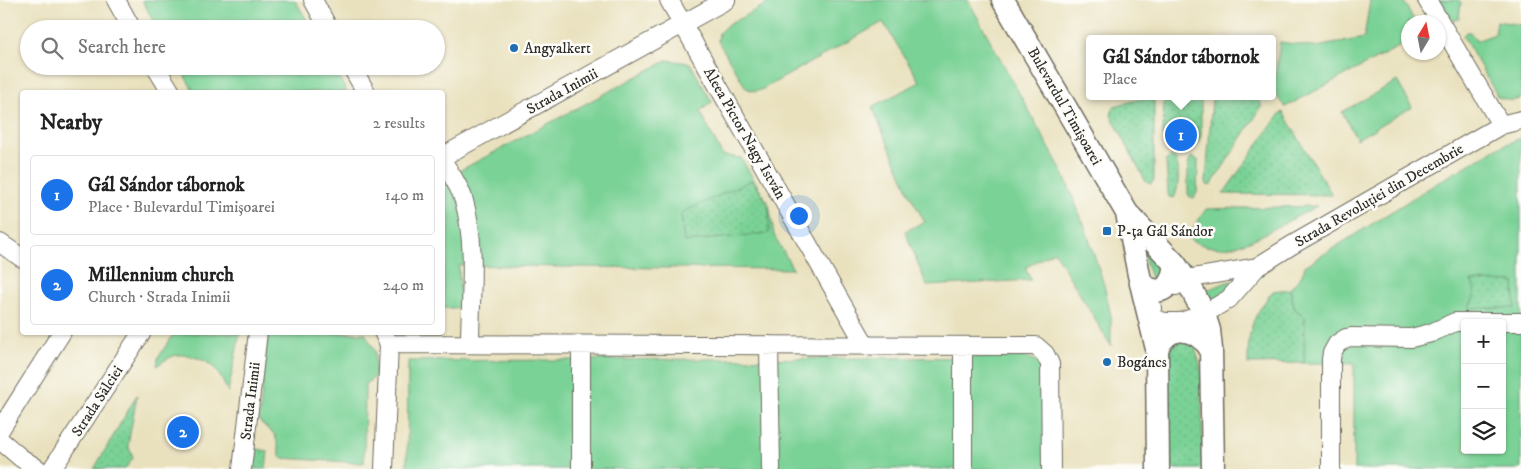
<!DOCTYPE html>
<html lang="en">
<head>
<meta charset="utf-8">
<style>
	:root { --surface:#fff; --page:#f2f2f2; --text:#222; --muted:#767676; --line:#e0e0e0; --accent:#1a73e8 }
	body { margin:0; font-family:"IM FELL DW Pica",serif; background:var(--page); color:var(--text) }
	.controls { position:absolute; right:15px; bottom:15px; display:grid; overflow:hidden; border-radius:5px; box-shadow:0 1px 4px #0004 }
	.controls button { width:45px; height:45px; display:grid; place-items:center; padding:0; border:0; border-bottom:1px solid var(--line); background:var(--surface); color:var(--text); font:25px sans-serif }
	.compass { position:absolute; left:1401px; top:15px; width:45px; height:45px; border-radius:50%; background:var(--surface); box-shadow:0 1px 4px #0004; rotate:10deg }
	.you { position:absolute; left:798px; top:215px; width:18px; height:18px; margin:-12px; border:4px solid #fff; border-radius:50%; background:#1a73e8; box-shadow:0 0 0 8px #1a73e833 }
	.badge { display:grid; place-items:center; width:32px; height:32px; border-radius:50%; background:var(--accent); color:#fff; font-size:16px; font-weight:700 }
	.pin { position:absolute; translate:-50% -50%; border:2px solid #fff; box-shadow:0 1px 5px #0006 }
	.popup { position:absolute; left:1086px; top:35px; width:190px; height:65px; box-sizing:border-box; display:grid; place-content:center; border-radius:5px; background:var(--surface); filter:drop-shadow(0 1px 4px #0005); font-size:16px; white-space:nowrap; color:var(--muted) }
	.popup b { font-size:19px; color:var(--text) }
	.popup::after { content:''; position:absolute; left:50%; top:100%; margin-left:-10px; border:10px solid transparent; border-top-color:var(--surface) }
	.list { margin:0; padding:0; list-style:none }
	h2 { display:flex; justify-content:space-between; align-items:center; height:65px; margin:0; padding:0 20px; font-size:21px }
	h2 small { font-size:16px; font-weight:400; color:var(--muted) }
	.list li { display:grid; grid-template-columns:32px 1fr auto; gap:15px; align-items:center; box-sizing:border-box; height:80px; margin:0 10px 10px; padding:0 10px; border:1px solid var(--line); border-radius:5px }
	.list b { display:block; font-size:19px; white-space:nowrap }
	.list p { margin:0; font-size:16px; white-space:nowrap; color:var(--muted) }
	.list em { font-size:16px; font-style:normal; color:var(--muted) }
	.icon { flex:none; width:28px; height:28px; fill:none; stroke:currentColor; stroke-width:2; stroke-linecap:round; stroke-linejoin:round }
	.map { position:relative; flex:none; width:1521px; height:469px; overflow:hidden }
	.search { position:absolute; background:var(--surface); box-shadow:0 1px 4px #0004; left:20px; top:20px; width:425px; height:55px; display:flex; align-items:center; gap:12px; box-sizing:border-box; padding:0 18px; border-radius:28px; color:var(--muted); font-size:19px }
	.panel { position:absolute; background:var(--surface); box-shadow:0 1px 4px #0004; left:20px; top:90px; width:425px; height:245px; border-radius:5px }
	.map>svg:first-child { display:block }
	.grass { fill:#7ad296; stroke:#527e60; fill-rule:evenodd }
	.park { fill:url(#park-dots); stroke:#527e60 }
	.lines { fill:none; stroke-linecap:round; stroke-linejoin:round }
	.minor-casing { stroke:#6e6b5e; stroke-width:20 }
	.tertiary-casing { stroke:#6e6b5e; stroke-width:25 }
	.minor { stroke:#fff; stroke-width:18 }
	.tertiary { stroke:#fff; stroke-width:22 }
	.poi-dot { fill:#1f6fb2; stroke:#fdfcf7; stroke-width:2 }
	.labels { text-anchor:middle; stroke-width:5; stroke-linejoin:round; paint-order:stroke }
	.poi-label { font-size:15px; fill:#2b2b2b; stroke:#fdfcf7; text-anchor:start }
	.street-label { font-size:15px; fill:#2b2b2b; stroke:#fdfcf7 }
</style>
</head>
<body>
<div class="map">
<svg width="1521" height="469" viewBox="0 0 1521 469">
	<defs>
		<pattern id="park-dots" width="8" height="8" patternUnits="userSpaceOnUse" patternTransform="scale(1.25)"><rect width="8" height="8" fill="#7ad296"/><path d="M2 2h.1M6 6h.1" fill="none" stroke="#6ab481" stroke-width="1.8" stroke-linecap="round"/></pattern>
	</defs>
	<rect width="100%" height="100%" fill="#fdfcf7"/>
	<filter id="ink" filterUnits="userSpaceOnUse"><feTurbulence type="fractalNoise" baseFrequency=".02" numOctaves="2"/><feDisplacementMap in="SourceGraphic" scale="10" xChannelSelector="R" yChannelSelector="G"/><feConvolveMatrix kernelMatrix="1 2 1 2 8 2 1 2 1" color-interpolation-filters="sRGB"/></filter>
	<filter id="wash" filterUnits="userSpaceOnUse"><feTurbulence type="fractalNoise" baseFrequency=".0096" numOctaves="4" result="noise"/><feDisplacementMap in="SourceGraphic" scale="20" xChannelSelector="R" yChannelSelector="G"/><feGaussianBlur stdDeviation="1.12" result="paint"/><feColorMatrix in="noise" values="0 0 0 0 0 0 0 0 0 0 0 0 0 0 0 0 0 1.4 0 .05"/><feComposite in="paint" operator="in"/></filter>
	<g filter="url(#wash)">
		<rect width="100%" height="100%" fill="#e9e1be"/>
		<!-- grass -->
		<path class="grass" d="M 142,0 L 295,0 L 312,29 L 158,29 Z
			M 774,0 L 968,0 L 1062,171 L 1085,227 L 1104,285 L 1111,316 L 1111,346 L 1054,251 L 1025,268 L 1031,280 L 927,286 L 905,231 L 925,222 L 912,199 L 872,107 L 920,82 L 883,22 L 761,90 L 754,91 L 746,88 L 718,41 L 719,33 L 726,26 Z
			M 1370,0 L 1403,0 L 1415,22 L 1408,22 L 1408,42 L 1285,107 L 1273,92 L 1280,42 L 1316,47 L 1364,38 Z
			M 1439,0 L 1459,0 L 1461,2 L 1459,18 L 1453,21 Z
			M 1497,21 L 1521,25 L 1521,99 L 1511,101 L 1498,97 L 1463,36 L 1466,32 L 1470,32 L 1476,41 L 1495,34 Z
			M 668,60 L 690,63 L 712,102 L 700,111 L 722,155 L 741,158 L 769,205 L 774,235 L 793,269 L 561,267 L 459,265 L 460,308 L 443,308 L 442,180 Z
			M 179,66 L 333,66 L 347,92 L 194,92 Z
			M 1397,81 L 1412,107 L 1357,139 L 1342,112 Z
			M 1521,138 L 1521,469 L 1354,469 L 1354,363 L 1304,363 L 1305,317 L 1294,308 L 1290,289 L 1302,275 L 1305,266 L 1437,183 L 1497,148 ZM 1465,323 L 1502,323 L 1502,450 L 1465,450 Z
			M 1317,206 C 1305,213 1292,219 1279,226 C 1248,243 1222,258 1187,238 L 1206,209 Z
			M 1135,228 L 1163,271 L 1162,280 L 1152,282 Z
			M 1230,281 L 1232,282 L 1230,285 L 1213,303 L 1201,297 L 1204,291 Z
			M 174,333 L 240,333 L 228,392 C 219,373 215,363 194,357 C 177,352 170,356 157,366 L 158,358 Z
			M 268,333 L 365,333 L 375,351 L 375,377 L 365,384 L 364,463 L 281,458 L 275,435 L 259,421 Z
			M 1026,357 L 1037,361 L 1045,371 L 1049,469 L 407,469 L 408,361 Z"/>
		<!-- park -->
		<path class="park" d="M 1164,96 L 1201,96 L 1201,135 L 1197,145 C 1184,151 1170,149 1163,135 Z
			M 1215,96 L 1258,100 L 1261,103 L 1261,108 L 1212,184 L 1208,186 L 1206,182 L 1212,99 Z
			M 1149,97 L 1154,100 L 1154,180 L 1151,184 L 1146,182 L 1111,115 L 1114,106 Z
			M 1283,112 L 1332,195 L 1223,194 L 1279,115 Z
			M 1170,157 L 1175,158 C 1180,167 1179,190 1174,198 L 1169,197 L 1168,193 L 1166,161 Z
			M 1191,157 L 1198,160 L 1198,165 L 1197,193 L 1194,198 L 1189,196 L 1188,193 L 1188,165 Z
			M 752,180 L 769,205 L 769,233 L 684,242 L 681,213 Z
			M 1471,281 L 1514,282 L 1515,308 L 1468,308 C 1475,298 1477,291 1471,281 Z
			M 1290,289 L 1294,308 L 1305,317 L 1304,363 L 1248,364 C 1248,329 1251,319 1273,291 Z
			M 1174,340 L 1194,344 L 1201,368 L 1203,469 L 1169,469 L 1167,363 L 1169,352 Z
			M 137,395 L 128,445 L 133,458 L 125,469 L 94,469 Z
			M 252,448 L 268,451 L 266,469 L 250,469 Z"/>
	</g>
	<g filter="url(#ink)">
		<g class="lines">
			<defs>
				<path id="minor" d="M 116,0 L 132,29
					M 313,0 L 329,29
					M 669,0 L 866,346
					M 1427,0 L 1501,125
					M 155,66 L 171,92
					M 351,66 L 366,92
					M 442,157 L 726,0
					M 442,160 C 450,173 460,186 464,201 C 477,245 470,299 470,344
					M 0,243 L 22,258
					M 1176,286 L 1186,279 L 1257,267
					M 1152,308 L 1149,316 L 1150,318 L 1165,322 L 1181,322 L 1204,314 L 1229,299 L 1257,267 L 1292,245 L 1501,125 L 1521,120
					M 383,332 L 389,344 L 384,469
					M 389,344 L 1036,346 L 1045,354 L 1050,364 L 1051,469
					M 769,345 L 771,469
					M 0,430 L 62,332
					M 0,440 L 21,458 L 38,469
					M 52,469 L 142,332
					M 242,469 L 258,332
					M 581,469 L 581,345
					M 963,469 L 963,346
					M 1331,469 L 1331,359 L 1332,353 L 1337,344 L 1346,338 L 1351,337 L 1411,338 L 1431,333 L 1455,322 L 1521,322"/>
				<path id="tertiary" d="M 1003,0 L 1127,213 L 1175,264 L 1191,288 L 1204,314 L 1209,330 L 1211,349 L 1213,469
					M 1127,213 L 1139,275 L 1157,349 L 1158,469
					M 1141,284 C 1163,299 1172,286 1175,264
					M 1157,349 C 1169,321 1196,328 1211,349"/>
			</defs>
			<!-- minor casing -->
			<use href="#minor" class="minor-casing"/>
			<!-- tertiary casing -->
			<use href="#tertiary" class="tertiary-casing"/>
			<!-- minor -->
			<use href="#minor" class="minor"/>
			<!-- tertiary -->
			<use href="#tertiary" class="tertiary"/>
		</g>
	</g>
	<!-- markers -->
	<g class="poi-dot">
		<circle cx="514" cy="48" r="5"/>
		<rect x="1102" y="226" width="10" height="10" rx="2.5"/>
		<circle cx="1107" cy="362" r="5"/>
	</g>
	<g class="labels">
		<!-- poi labels -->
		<g class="poi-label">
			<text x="524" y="53">Angyalkert</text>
			<text x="1117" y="236">P-ța Gál Sándor</text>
			<text x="1117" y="367">Bogáncs</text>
		</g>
		<!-- street labels -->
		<g class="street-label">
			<text transform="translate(562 91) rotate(-29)" y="5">Strada Inimii</text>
			<text transform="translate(1065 106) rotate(60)" y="5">Bulevardul Timișoarei</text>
			<text transform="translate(745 133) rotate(60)" y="5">Aleea Pictor Nagy István</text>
			<text transform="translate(1379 195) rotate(-30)" y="5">Strada Revoluției din Decembrie</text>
			<text transform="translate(97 401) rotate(-57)" y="5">Strada Sălciei</text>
			<text transform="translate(250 401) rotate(-83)" y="5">Strada Inimii</text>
		</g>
	</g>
</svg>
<div class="controls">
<button>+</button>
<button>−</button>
<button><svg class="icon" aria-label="layers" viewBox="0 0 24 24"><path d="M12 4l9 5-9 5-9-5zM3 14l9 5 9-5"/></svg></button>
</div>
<svg class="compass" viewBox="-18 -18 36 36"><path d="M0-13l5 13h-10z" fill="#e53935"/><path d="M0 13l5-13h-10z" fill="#767676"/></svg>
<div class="you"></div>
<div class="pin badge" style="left:1181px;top:135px">1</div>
<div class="popup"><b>Gál Sándor tábornok</b>Place</div>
<div class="pin badge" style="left:183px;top:432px">2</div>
<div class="search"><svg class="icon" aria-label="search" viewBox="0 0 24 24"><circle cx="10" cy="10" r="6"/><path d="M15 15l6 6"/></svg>Search here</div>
<section class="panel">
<h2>Nearby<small>2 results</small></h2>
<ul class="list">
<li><span class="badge">1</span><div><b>Gál Sándor tábornok</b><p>Place · Bulevardul Timișoarei</p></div><em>140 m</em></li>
<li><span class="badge">2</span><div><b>Millennium church</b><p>Church · Strada Inimii</p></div><em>240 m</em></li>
</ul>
</section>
</div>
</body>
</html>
